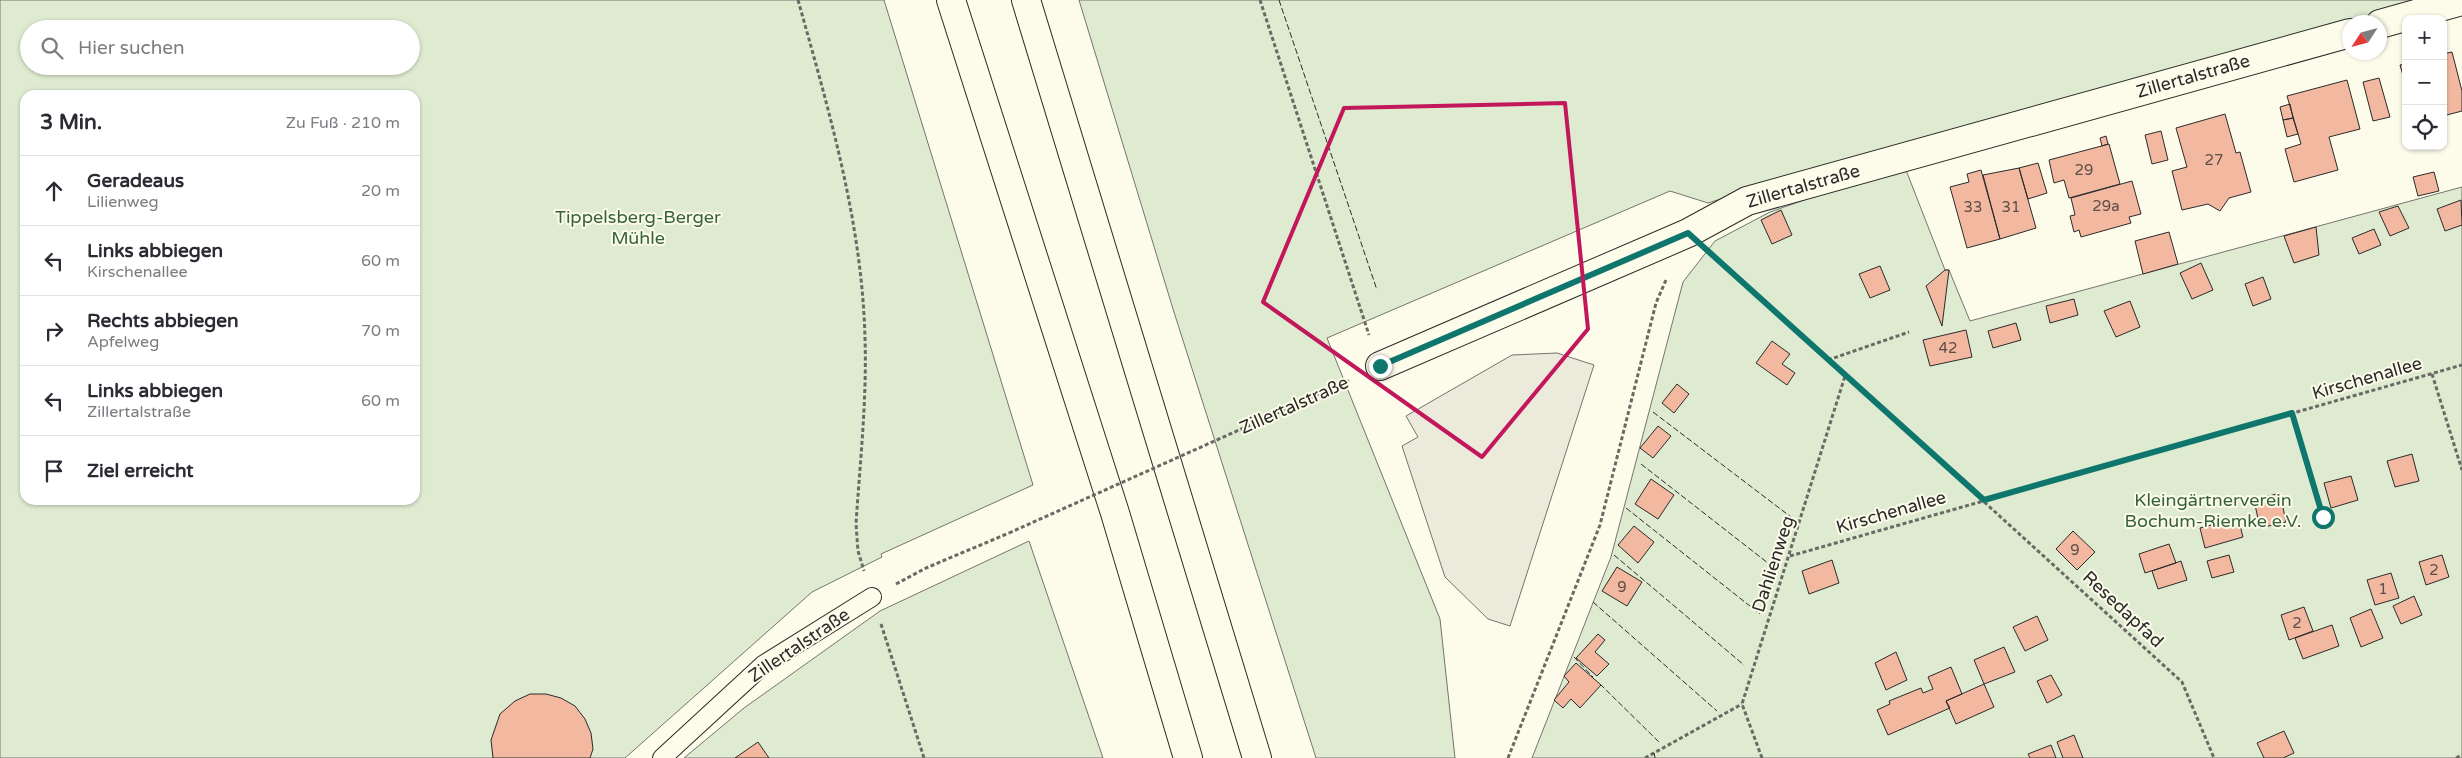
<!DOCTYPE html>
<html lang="de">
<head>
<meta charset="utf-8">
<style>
	:root { --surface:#fff; --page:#f7f7f7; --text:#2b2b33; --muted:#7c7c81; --line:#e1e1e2 }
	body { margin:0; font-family:"Varela Round",sans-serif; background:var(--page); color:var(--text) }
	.controls { position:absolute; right:15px; top:15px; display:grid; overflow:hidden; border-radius:10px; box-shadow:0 1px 4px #0004 }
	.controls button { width:45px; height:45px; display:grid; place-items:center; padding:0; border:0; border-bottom:1px solid var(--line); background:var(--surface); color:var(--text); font:25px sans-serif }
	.compass { position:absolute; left:2342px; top:15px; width:45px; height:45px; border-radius:50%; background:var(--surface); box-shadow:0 1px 4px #0004; rotate:234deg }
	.stop { position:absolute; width:15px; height:15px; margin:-11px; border:4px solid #0f766e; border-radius:50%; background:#fff }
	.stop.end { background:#0f766e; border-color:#fff; box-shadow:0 1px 5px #0008 }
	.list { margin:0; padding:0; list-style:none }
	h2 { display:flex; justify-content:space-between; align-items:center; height:65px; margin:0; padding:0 20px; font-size:21px }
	h2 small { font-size:16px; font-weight:400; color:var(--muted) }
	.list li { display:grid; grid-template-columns:32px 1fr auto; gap:15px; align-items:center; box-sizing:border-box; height:70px; padding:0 20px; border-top:1px solid var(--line) }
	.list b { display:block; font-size:19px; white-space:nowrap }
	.list p { margin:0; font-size:16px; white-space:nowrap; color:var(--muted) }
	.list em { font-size:16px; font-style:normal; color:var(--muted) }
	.icon { flex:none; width:28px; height:28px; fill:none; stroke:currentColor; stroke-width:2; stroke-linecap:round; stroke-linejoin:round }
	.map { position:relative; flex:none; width:2462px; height:758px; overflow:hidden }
	.search { position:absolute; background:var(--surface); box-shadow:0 1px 4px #0004; left:20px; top:20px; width:400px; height:55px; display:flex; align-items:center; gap:12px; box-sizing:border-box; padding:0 18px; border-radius:28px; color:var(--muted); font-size:19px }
	.panel { position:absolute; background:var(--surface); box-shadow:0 1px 4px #0004; left:20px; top:90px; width:400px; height:415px; border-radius:15px }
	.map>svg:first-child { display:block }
	.green { fill:#deebd1; stroke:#74746e; fill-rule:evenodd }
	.parking { fill:#eceadb; stroke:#74746e }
	.building { fill:#f2b8a0; stroke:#2b2b2b }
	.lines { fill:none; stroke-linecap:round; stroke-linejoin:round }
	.lane-casing { stroke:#2b2b2b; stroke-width:20 }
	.street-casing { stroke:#2b2b2b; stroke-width:30 }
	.highway-casing { stroke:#2b2b2b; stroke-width:30 }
	.path { stroke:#6a6964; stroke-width:3; stroke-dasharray:4 2.5; stroke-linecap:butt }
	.lane { stroke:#fdfbea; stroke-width:18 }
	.street { stroke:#fdfbea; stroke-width:28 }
	.highway { stroke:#fdfbea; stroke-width:28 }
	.path-bridge { stroke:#6a6964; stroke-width:3; stroke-dasharray:4 2.5; stroke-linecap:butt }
	.fence { stroke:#2b2b2b; stroke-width:1; stroke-dasharray:6 2.5; stroke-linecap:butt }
	.route { stroke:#0f766e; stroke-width:6 }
	.marked { fill:none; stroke:#c2185b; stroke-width:4; stroke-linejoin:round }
	.labels { text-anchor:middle; stroke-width:4; stroke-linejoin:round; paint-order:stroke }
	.number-label { font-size:15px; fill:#5d4e48 }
	.street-label { font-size:18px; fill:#2b2b2b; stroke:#fdfbea }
	.park-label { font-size:18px; fill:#34623c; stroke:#fdfbea }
</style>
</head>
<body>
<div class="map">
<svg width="2462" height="758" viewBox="0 0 2462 758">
	<rect width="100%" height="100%" fill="#fdfbea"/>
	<!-- green -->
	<path class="green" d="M 0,0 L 884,0 L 1033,485 L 881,554 L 882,557 L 812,592 L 625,758 L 0,758 ZM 29,29 L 411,29 L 411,66 L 29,66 ZM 25,95 L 415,95 L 415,500 L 25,500 Z
		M 1079,0 L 2433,0 L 1796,175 L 1708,203 L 1670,191 L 1327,338 L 1440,619 L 1455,758 L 1316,758 L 1173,309 Z
		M 1904,165 L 1945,270 L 1949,270 L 1970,321 L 2462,187 L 2462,758 L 1532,758 L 1611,557 L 1683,282 L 1715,241 L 1770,212 Z
		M 1029,541 L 1103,758 L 684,758 L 744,708 L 880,611 Z"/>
	<!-- parking -->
	<path class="parking" d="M 1557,353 L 1594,365 L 1510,626 L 1488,619 L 1445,577 L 1402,446 L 1418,437 L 1406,416 L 1512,355 Z"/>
	<!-- building -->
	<path class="building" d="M 2452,52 L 2462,91 L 2462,111 L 2443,116 L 2443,54 Z
		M 2406,64 L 2406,86 L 2400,65 Z
		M 2379,78 L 2390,117 L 2373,121 L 2363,82 Z
		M 2347,80 L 2360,129 L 2329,137 L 2338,170 L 2294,182 L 2285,149 L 2301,144 L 2287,96 Z
		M 2290,104 L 2293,118 L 2283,120 L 2280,107 Z
		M 2225,114 L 2236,153 L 2240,152 L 2251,192 L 2229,198 L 2220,211 L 2208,204 L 2182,210 L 2172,171 L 2187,167 L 2176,128 Z
		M 2293,118 L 2298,134 L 2287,137 L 2283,120 Z
		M 2161,131 L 2168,160 L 2152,164 L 2145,135 Z
		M 2106,136 L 2108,144 L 2102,146 L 2100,138 Z
		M 2109,144 L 2120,184 L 2069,198 L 2064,180 L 2054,183 L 2049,160 Z
		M 2038,163 L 2047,193 L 2028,199 L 2019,168 Z
		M 2019,168 L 2036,228 L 2000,239 L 1983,175 Z
		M 1981,170 L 2000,239 L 1967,248 L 1950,187 L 1969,182 L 1967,174 Z
		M 2434,172 L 2439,191 L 2418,196 L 2413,177 Z
		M 2132,181 L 2141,214 L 2129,217 L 2131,223 L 2081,237 L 2079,230 L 2074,232 L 2070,216 L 2075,215 L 2071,198 Z
		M 2461,200 L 2462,225 L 2445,231 L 2437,209 Z
		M 2398,206 L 2409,228 L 2390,236 L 2379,212 Z
		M 1781,210 L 1792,235 L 1772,244 L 1761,220 Z
		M 2316,227 L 2319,255 L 2294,263 L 2284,236 Z
		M 2374,229 L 2381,245 L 2359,254 L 2352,238 Z
		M 2169,232 L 2178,264 L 2143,274 L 2135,241 Z
		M 2201,263 L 2213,290 L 2192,299 L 2180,273 Z
		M 1880,266 L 1890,290 L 1870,298 L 1859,274 Z
		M 1945,270 L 1949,270 L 1942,326 L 1926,286 Z
		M 2263,277 L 2271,299 L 2253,306 L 2245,284 Z
		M 2074,299 L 2078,315 L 2050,323 L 2046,306 Z
		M 2130,301 L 2140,327 L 2116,337 L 2104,311 Z
		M 2016,323 L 2021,340 L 1993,348 L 1988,331 Z
		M 1966,330 L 1972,357 L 1930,366 L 1923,340 Z
		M 1772,341 L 1790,354 L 1782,364 L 1795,373 L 1787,385 L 1756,363 Z
		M 1677,384 L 1689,394 L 1674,413 L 1662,403 Z
		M 1658,426 L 1671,436 L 1653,458 L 1640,448 Z
		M 2412,454 L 2419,481 L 2395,487 L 2387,461 Z
		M 2351,476 L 2358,500 L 2331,508 L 2324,483 Z
		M 1651,479 L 1674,495 L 1658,519 L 1635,504 Z
		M 2280,493 L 2286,522 L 2260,528 L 2254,500 Z
		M 2238,518 L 2243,537 L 2205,548 L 2200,528 Z
		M 1634,526 L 1654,542 L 1638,563 L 1618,545 Z
		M 2073,531 L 2095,552 L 2077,570 L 2056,549 Z
		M 2169,544 L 2176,563 L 2145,573 L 2139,554 Z
		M 2229,555 L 2234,572 L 2212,578 L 2207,561 Z
		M 2442,555 L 2449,577 L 2426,585 L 2419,562 Z
		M 1832,560 L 1839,583 L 1809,594 L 1802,571 Z
		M 2181,561 L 2187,580 L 2158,589 L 2152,571 Z
		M 1617,567 L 1642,582 L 1627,606 L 1602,591 Z
		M 2391,573 L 2399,598 L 2375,605 L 2367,580 Z
		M 2414,596 L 2422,615 L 2401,624 L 2393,606 Z
		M 2304,607 L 2313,631 L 2289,640 L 2281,615 Z
		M 2371,609 L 2383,638 L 2361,647 L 2350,618 Z
		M 2037,616 L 2048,640 L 2025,651 L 2013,627 Z
		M 2332,625 L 2339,646 L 2303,659 L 2295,638 Z
		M 1598,634 L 1605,640 L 1595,652 L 1609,664 L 1597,676 L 1576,658 Z
		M 2004,647 L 2015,672 L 1984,684 L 1974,660 Z
		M 1896,652 L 1907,680 L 1886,690 L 1875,663 Z
		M 1576,663 L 1601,685 L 1580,708 L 1571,699 L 1563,708 L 1554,700 L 1569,682 L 1564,676 Z
		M 1951,667 L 1962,694 L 1946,701 L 1950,708 L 1888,735 L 1877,710 L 1890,704 L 1889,701 L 1921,688 L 1923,693 L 1933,689 L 1928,677 Z
		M 2051,675 L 2062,695 L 2047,703 L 2037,681 Z
		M 1984,684 L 1994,707 L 1956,724 L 1946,701 Z
		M 530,694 L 546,694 L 561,698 L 575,706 L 585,719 L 591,733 L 593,749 L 590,758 L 493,758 L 491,740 L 500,714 L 515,701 Z
		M 2284,731 L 2294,753 L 2283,758 L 2264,758 L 2257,743 Z
		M 2074,735 L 2083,758 L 2063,758 L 2057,742 Z
		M 758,742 L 769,758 L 735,758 Z
		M 2051,745 L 2056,758 L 2030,758 L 2028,754 Z"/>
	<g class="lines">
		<defs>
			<path id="lane" d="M 662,758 L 763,665 L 872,597"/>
			<path id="street" d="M 2380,24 L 2462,1
				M 1380,366 L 1688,233 L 1747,201 L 2350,33"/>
			<path id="highway" d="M 951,0 L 1115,513 L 1188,758
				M 1026,0 L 1257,758"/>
		</defs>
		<!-- lane casing -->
		<use href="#lane" class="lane-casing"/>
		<!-- street casing -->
		<use href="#street" class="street-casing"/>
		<!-- highway casing -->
		<use href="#highway" class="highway-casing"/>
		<!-- path -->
		<path class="path" d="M 798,0 C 829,111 862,222 865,338 C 867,400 860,462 856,524 L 858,551 L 864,571
			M 1260,0 L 1369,335
			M 1715,257 L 2182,682 L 2214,758
			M 1828,360 L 1909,332
			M 2432,374 L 2462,470
			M 1286,409 L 1350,380
			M 2292,413 L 2323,517
			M 1790,556 L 2462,365
			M 896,584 L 926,568 L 1009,533
			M 881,624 L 924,758
			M 1508,758 L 1600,525 L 1656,303 L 1666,280
			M 1645,758 L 1742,704
			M 1762,758 L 1742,704 L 1845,376
			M 2456,758 L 2462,755"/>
		<!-- lane -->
		<use href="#lane" class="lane"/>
		<!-- street -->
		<use href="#street" class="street"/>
		<!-- highway -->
		<use href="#highway" class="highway"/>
		<!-- path-bridge -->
		<path class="path-bridge" d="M 1009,533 L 1286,409"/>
		<!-- fence -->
		<path class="fence" d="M 1279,0 L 1377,290
			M 1653,412 L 1791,517
			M 1641,464 L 1773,567
			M 1626,508 L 1760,614
			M 1614,555 L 1744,665
			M 1593,602 L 1717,711
			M 1574,657 L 1593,677
			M 1600,684 L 1660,743
			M 1654,753 L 1655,758"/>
	</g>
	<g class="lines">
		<!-- route -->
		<path class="route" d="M 1380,366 L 1688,233 L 1984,500 L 2292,413 L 2323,517"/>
	</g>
	<!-- marked area -->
	<path class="marked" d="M 1565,103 L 1588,329 L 1482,457 L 1263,302 L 1344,108 Z"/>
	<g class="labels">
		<!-- number labels -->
		<g class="number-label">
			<text x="2214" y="165">27</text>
			<text x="2084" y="175">29</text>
			<text x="2106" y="211">29a</text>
			<text x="1973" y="212">33</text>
			<text x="2011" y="212">31</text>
			<text x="1948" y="353">42</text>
			<text x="2075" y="555">9</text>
			<text x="2434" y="575">2</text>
			<text x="1622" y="592">9</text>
			<text x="2383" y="594">1</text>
			<text x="2297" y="628">2</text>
		</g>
		<!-- street labels -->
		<g class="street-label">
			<text transform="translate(2193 76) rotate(-16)" y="6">Zillertalstraße</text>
			<text transform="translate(1803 186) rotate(-16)" y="6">Zillertalstraße</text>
			<text transform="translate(2367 378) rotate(-16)" y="6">Kirschenallee</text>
			<text transform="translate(1294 405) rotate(-24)" y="6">Zillertalstraße</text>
			<text transform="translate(1891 512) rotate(-16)" y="6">Kirschenallee</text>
			<text transform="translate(1773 564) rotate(-72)" y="6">Dahlienweg</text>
			<text transform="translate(2123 609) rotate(43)" y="6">Resedapfad</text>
			<text transform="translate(799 645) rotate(-34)" y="6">Zillertalstraße</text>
		</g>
		<!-- park labels -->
		<g class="park-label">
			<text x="638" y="223">Tippelsberg-Berger<tspan x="638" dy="21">Mühle</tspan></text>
			<text x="2213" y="506">Kleingärtnerverein<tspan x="2213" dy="21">Bochum-Riemke e.V.</tspan></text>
		</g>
	</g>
</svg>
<div class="controls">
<button>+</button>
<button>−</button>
<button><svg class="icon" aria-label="locate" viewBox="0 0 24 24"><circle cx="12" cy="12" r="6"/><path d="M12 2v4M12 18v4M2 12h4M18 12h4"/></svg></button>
</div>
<svg class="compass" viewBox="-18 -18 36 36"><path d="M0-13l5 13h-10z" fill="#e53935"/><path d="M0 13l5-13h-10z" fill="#7c7c81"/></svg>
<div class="stop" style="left:2323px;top:517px"></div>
<div class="stop end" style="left:1380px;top:366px"></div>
<div class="search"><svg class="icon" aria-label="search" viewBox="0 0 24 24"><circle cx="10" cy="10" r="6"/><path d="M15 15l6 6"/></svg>Hier suchen</div>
<section class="panel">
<h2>3 Min.<small>Zu Fuß · 210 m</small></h2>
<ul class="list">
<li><svg class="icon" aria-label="ahead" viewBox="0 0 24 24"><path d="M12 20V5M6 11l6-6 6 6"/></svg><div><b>Geradeaus</b><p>Lilienweg</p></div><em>20 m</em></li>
<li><svg class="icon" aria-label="left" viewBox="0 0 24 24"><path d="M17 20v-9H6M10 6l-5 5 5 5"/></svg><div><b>Links abbiegen</b><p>Kirschenallee</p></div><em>60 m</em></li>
<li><svg class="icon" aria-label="right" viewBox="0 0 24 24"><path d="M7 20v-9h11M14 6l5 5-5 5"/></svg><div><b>Rechts abbiegen</b><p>Apfelweg</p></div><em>70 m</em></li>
<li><svg class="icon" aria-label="left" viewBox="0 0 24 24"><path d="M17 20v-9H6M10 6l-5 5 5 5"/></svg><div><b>Links abbiegen</b><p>Zillertalstraße</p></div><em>60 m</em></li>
<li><svg class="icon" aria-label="arrive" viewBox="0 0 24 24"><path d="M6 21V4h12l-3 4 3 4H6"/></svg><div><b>Ziel erreicht</b></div></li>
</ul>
</section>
</div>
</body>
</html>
